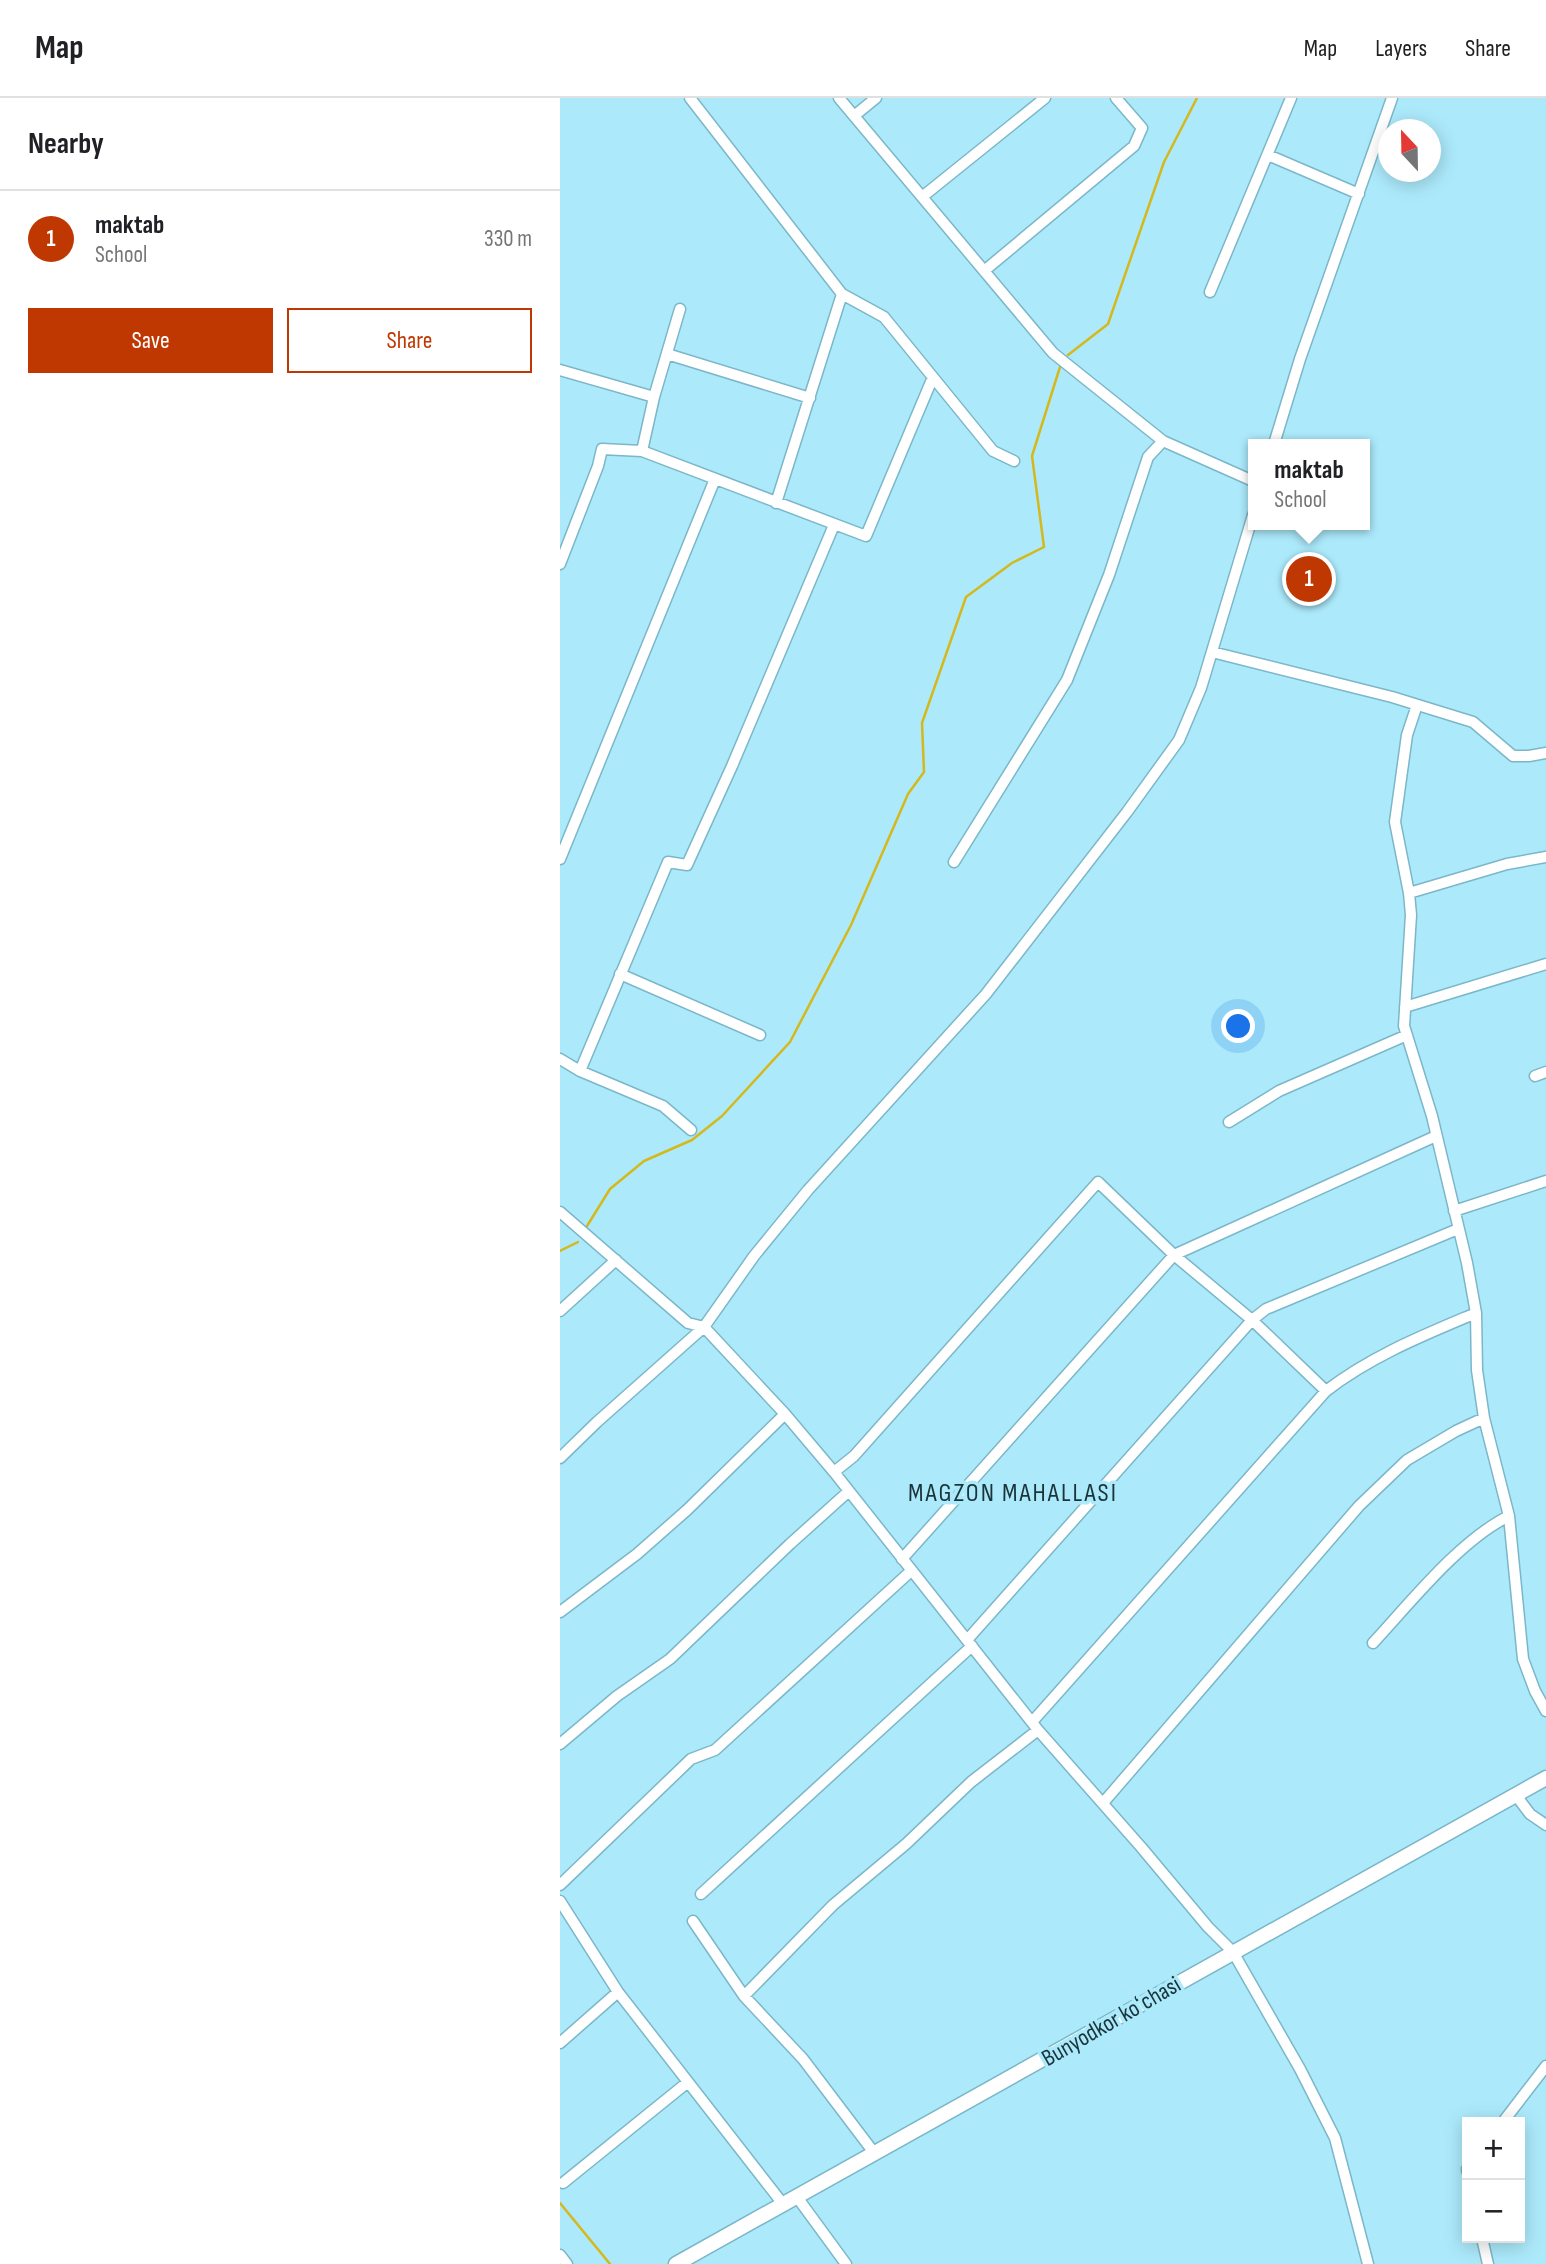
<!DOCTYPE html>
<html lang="en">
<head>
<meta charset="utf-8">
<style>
	:root { --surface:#fff; --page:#f6f6f6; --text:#202124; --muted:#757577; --line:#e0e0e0; --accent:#c03801 }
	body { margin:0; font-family:"Sofia Sans Condensed",sans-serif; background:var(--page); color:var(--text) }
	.controls { position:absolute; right:21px; bottom:21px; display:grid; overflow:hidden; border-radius:0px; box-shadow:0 4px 18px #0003 }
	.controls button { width:63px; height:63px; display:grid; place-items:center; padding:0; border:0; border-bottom:2px solid var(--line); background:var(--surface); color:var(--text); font:35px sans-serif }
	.compass { position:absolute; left:818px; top:21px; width:63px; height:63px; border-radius:50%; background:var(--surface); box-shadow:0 4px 18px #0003; rotate:338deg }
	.you { position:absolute; left:679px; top:929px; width:24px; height:24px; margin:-18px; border:5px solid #fff; border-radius:50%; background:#1a73e8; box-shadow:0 0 0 10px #1a73e833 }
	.badge { display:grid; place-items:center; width:46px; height:46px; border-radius:50%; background:var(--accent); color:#fff; font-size:23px; font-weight:700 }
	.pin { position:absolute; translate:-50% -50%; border:4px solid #fff; box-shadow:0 2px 7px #0006 }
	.popup { position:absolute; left:688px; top:341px; width:122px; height:91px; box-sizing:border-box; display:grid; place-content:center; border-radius:0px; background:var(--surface); filter:drop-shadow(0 2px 5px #0005); font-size:23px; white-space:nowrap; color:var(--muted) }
	.popup b { font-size:26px; color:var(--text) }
	.popup::after { content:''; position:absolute; left:50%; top:100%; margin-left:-14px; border:14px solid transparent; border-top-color:var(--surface) }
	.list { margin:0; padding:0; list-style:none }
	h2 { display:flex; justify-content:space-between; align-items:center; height:91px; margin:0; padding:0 28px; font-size:30px }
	h2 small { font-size:23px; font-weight:400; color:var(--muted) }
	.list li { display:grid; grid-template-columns:46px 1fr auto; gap:21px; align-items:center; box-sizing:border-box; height:98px; padding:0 28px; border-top:2px solid var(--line) }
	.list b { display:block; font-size:26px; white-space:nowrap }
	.list p { margin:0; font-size:23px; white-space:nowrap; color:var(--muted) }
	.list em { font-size:23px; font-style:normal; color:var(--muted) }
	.actions { display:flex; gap:14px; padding:21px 28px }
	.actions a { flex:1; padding:16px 0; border:2px solid var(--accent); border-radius:0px; text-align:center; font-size:24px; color:var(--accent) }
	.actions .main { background:var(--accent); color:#fff }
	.map { position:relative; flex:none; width:986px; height:2166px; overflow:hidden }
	header { display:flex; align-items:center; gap:42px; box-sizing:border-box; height:98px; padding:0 35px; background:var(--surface); border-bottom:2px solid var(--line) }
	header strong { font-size:33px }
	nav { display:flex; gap:38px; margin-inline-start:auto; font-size:24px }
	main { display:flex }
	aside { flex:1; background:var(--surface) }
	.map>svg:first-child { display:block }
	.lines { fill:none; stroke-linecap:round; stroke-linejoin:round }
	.stream { stroke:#d5b81c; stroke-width:2.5 }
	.minor-casing { stroke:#7bb7c8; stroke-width:13 }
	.major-casing { stroke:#7bb7c8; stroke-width:17 }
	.minor { stroke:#fff; stroke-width:10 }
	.major { stroke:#fff; stroke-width:14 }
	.labels { text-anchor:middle; stroke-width:7; stroke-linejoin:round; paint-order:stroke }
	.street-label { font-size:24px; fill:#1a343a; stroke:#aceafb }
	.neighbourhood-label { font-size:26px; letter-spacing:2px; fill:#1a343a; stroke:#aceafb }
</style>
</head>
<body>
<header>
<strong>Map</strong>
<nav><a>Map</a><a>Layers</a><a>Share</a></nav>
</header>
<main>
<aside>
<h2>Nearby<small></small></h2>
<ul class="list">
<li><span class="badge">1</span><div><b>maktab</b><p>School</p></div><em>330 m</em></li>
</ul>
<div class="actions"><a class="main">Save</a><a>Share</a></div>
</aside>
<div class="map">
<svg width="986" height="2166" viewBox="0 0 986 2166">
	<rect width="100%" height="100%" fill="#aceafb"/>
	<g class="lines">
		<!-- stream -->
		<path class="stream" d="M 508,257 L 548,226 L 604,64 L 637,0
			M 27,1128 L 50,1091 L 84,1063 L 132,1042 L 162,1018 L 230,944 L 291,827 L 348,696 L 364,674 L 362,625 L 406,499 L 452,465 L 484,449 L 472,358 L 500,269
			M 0,1153 L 18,1144
			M 0,2105 L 50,2166"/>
		<defs>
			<path id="minor" d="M 130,0 L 282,196 L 324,219 L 433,353 L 454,363
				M 279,0 L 493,255 L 603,343 L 693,383
				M 294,18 L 316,0
				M 708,57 L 799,96
				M 362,99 L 485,0
				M 424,173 L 574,48 L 582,30 L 556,0
				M 650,194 L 731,0
				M 107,256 L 250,300
				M 0,272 L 94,299
				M 714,346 L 740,261 L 832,0
				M 82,353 L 94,299 L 120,211
				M 216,405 L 282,196
				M 0,466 L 38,368 L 42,351 L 82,353 L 306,438 L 373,279
				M 652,554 L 832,599 L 913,624 L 953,658 L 969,658 L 986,655
				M 857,607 L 847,637 L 835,724 L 849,795 L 851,817 L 844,928 L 872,1018 L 907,1165 L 916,1215 L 917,1272 L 924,1320 L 949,1418 L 963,1561 L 975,1593 L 986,1613
				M 0,761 L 155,381
				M 394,764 L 507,582 L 549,477 L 588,359 L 603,343
				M 849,795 L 947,766 L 986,759
				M 60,876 L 200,937
				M 845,909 L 986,866
				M 0,961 L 20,973 L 103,1008 L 131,1032
				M 20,973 L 108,764 L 127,767 L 172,668 L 274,427
				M 975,978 L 986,974
				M 669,1024 L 719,993 L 847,937
				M 894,1113 L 986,1083
				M 0,1114 L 128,1225 L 144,1229 L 225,1316 L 274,1374 L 478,1632 L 581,1749 L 648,1829 L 673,1854 L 740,1971 L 775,2040 L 808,2166
				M 0,1213 L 56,1162
				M 0,1360 L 37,1324 L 144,1229 L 194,1158 L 248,1092 L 426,896 L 567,714 L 619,642 L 641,590 L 693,417
				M 274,1374 L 294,1358 L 538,1084 L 614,1157 L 692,1222 L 766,1293
				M 342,1461 L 614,1157 L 876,1038
				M 0,1514 L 77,1456 L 127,1412 L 225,1316
				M 407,1542 L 692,1222 L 706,1211 L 898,1131
				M 813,1545 C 851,1504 900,1442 949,1418
				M 472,1624 L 766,1293 C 811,1258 864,1237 916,1215
				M 0,1646 L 57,1598 L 110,1561 L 230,1446 L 289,1393
				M 955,1696 L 970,1716 L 986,1727
				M 543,1705 L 799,1408 L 847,1362 L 896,1333 L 924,1320
				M 0,1787 L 131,1661 L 155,1652 L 351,1473
				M 141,1796 L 412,1548
				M 0,1803 L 58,1894 L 223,2106
				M 133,1823 L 184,1898 L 243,1961 L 315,2056
				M 184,1898 L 273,1807 L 346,1746 L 411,1684 L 478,1632
				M 0,1945 L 58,1894
				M 943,2024 L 986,1968
				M 907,2071 L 907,2073
				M 3,2085 L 128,1984
				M 237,2099 L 286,2166
				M 922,2140 L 928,2166
				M 0,2157 L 7,2166"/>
			<path id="major" d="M 116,2166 L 986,1680"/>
		</defs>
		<!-- minor casing -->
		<use href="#minor" class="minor-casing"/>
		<!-- major casing -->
		<use href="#major" class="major-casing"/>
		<!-- minor -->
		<use href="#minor" class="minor"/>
		<!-- major -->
		<use href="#major" class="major"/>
	</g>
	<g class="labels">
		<!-- street labels -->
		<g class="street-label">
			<text transform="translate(551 1923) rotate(-30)" y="8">Bunyodkor koʻchasi</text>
		</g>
		<!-- neighbourhood labels -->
		<g class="neighbourhood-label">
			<text x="453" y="1403">MAGZON MAHALLASI</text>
		</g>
	</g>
</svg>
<div class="controls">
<button>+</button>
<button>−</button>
</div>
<svg class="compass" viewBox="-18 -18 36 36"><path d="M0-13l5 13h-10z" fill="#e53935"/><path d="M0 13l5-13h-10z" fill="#757577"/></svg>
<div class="you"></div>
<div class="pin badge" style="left:749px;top:481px">1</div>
<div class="popup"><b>maktab</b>School</div>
</div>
</main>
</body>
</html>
